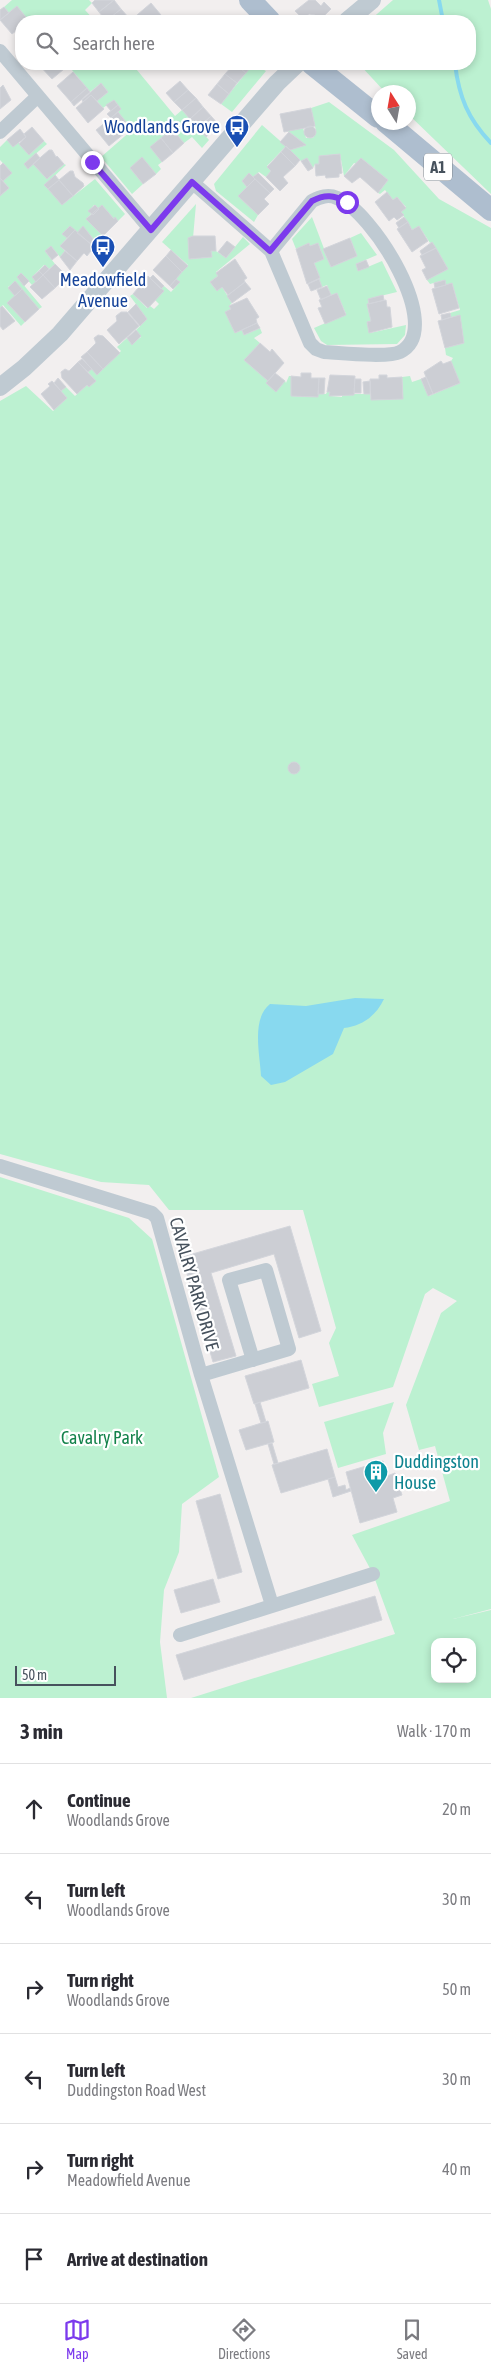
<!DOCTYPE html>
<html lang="en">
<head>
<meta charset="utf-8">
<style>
	:root { --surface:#fff; --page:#f7f7f7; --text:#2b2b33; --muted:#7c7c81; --line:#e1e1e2; --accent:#7c3aed }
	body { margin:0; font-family:"Asap Condensed",sans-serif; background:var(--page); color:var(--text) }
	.controls { position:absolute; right:15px; bottom:15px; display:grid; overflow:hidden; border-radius:10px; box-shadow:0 2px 8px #0003 }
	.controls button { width:45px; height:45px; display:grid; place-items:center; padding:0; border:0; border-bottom:1px solid var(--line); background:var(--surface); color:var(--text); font:25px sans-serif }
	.compass { position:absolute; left:371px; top:85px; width:45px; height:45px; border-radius:50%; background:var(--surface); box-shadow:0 2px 8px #0003; rotate:349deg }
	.scale { position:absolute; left:15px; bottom:12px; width:101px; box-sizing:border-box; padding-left:5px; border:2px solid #47525d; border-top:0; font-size:14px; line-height:18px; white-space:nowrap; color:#47525d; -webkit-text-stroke:4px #fff; paint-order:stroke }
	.stop { position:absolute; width:15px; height:15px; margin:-11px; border:4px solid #7c3aed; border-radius:50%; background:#fff }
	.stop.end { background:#7c3aed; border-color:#fff; box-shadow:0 1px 5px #0008 }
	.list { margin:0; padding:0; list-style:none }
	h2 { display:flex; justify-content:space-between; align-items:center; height:65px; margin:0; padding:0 20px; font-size:21px }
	h2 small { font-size:16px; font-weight:400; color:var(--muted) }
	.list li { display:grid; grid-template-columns:32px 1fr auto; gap:15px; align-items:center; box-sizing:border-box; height:90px; padding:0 20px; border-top:1px solid var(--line) }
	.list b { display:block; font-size:19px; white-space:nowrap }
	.list p { margin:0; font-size:16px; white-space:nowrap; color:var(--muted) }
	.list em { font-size:16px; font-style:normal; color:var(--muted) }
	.icon { flex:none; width:28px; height:28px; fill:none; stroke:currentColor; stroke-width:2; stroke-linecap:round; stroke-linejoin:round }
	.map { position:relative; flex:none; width:491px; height:1698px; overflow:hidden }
	.search { position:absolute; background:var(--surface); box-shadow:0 2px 8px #0003; left:15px; right:15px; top:15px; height:55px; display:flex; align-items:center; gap:12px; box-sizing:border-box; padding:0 18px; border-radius:20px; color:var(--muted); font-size:19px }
	.sheet { height:605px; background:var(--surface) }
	nav { display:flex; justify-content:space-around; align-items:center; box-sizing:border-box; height:70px; border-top:1px solid var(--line); background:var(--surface); font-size:14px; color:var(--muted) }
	nav a { display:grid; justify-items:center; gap:2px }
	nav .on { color:var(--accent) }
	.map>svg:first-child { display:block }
	.green { fill:#bcf1d1; fill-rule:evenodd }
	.water { fill:#88d9ef }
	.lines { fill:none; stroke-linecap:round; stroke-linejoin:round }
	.stream { stroke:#88d9ef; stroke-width:4 }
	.building { fill:#ccced4; stroke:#d3d5db }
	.minor { stroke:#bfcad2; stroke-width:14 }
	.tertiary { stroke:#bfcad2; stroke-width:18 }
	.primary { stroke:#aebecf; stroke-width:22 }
	.route { stroke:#7c3aed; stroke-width:6 }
	.labels { text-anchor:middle; stroke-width:4.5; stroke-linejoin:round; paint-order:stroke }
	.shield { fill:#fff; stroke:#7e868e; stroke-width:1 }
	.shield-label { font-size:16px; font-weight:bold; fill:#47525d }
	.transit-label { font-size:18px; fill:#164399; stroke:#fff; text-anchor:end }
	.street-label { font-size:18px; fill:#47525d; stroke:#fff }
	.park-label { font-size:18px; fill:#14824b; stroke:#fff }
	.culture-label { font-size:18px; fill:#0d838f; stroke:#fff; text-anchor:start }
</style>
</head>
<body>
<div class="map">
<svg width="491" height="1698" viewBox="0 0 491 1698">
	<rect width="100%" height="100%" fill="#f2efef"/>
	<!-- green -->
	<path class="green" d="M 12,0 L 89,0 L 92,3 L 85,10 L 95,21 L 46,21 L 43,18 L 39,21 L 29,21 L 17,7 L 9,13 L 4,7 Z
		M 393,0 L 488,0 L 491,9 L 491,194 L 409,115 L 408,92 L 385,92 L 359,64 L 470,64 L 470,21 L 369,21 Z
		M 79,64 L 132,64 L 175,116 L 182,110 L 209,140 L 202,148 L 192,137 L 184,143 L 172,129 L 162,162 L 158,165 L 161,169 L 156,174 L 142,158 L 130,168 L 143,184 L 132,194 L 101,157 L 132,130 L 118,112 L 121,109 L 114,100 L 103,108 L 97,101 L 108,92 L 101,83 L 90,92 L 72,70 Z
		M 253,64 L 266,71 L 232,112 L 221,104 Z
		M 329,102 L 394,150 L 439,199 L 491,228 L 491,1609 L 453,1619 L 491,1610 L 491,1698 L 191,1698 L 395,1634 L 373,1574 L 352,1535 L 450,1501 L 435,1446 L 419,1450 L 406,1405 L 441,1313 L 457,1301 L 433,1288 L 425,1294 L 393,1387 L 319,1407 L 312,1384 L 339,1376 L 329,1343 L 336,1328 L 303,1210 L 169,1210 L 149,1185 L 101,1182 L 0,1154 L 0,401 L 26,386 L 53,411 L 67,398 L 61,391 L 66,387 L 75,396 L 87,385 L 89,387 L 96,381 L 88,372 L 92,369 L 98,374 L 121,351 L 117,347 L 127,338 L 132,344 L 141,337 L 136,330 L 147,319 L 130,296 L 133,294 L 147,308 L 150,306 L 154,309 L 159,304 L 155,300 L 164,291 L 161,289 L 164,286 L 171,292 L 180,282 L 176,279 L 188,265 L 162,242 L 196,204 L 193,238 L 188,238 L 190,259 L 211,257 L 211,251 L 216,251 L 226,258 L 243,237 L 250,244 L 216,272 L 218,276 L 210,282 L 217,291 L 222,287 L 232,303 L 229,306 L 231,309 L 226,312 L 235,333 L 242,330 L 244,335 L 260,328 L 262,333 L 254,338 L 260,343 L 245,360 L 268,381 L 266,383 L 275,391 L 285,381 L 286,383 L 289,376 L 291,376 L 291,396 L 318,397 L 318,394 L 326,394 L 327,392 L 330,392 L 330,396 L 342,397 L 342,394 L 370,394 L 371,400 L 403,399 L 402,377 L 410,376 L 412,382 L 421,379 L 429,396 L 460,383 L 451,361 L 453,358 L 446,355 L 445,348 L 464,343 L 460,316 L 451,317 L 450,313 L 460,310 L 452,283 L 446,285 L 444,280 L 430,284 L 427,280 L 448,269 L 432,242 L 430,243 L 419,226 L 412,230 L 401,212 L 406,207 L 397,197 L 393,200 L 385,190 L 380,194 L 378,193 L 388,180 L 361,158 L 356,164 L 354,163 L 344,176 L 340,154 L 319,156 L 319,164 L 315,164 L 313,168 L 307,158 L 301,161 L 290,150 L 305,145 L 288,131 L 303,128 L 306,138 L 313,138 L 316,131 L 311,108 ZM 435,1642 L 472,1642 L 472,1679 L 435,1679 Z
		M 262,125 L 286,146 L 267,166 L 271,171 L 266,177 L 259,172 L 253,177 L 249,173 L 242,181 L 247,187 L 238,196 L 258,215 L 254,222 L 216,191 L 214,184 Z
		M 7,140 L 18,142 L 29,155 L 44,141 L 47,144 L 24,164 L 28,168 L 33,164 L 47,179 L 64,164 L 66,165 L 45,185 L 62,205 L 95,179 L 125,214 L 118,221 L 114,219 L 102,205 L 99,209 L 94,205 L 89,211 L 91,214 L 86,219 L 103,236 L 97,243 L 83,227 L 77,233 L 70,226 L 63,234 L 67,238 L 60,246 L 65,251 L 60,257 L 51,246 L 45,251 L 55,264 L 49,269 L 44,265 L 32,277 L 36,282 L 32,285 L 21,273 L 17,277 L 42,307 L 39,309 L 15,282 L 8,287 L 15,296 L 7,303 L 25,322 L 21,326 L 3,305 L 0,308 L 0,196 L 9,188 L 3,181 L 12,173 L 0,160 L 0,147 Z
		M 312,217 L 331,267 L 357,256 L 350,238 L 361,233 L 377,255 L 356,264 L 358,271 L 382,261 L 397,292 L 368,299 L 369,304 L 367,305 L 371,321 L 367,323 L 370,333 L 406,325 L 405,335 L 397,344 L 327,345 L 321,341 L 314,328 L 346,314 L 337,293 L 331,295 L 327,285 L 322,287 L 319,279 L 320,278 L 314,263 L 324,259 L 318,243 L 310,246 L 309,243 L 296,249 L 292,239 Z
		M 0,1177 L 129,1218 L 152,1239 L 219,1477 L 182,1504 L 179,1552 L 164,1590 L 160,1642 L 167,1698 L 0,1698 Z
		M 394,1402 L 383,1433 L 386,1454 L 338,1468 L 324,1422 Z"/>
	<!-- water -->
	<path class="water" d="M 355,998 L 384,999 C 376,1016 362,1026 344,1028 L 333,1054 L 285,1082 L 271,1085 L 261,1076 C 260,1054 251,1019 270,1004 L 306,1006 Z"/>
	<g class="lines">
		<!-- stream -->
		<path class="stream" d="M 439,0 L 443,21
			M 455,64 C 459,97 468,119 491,143"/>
	</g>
	<!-- building -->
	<path class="building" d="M 95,0 L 114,0 L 99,12 L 92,3 Z
		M 114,0 L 121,9 L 106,21 L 99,12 Z
		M 309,0 L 315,0 L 321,6 L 324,2 L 331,9 L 320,20 L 315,15 L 309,14 L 303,19 L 295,11 Z
		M 151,3 L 166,21 L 130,21 Z
		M 17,6 L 29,21 L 21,21 L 21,27 L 12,34 L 0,20 Z
		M 4,7 L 9,13 L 0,20 L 0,10 Z
		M 121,9 L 129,18 L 124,21 L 106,21 Z
		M 38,64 L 70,64 L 52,79 Z
		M 234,64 L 253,64 L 246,73 Z
		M 234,64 L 246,73 L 237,83 L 225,74 Z
		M 73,72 L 87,88 L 71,102 L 57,86 Z
		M 225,74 L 237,83 L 229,94 L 217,84 Z
		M 180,81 L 188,90 L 174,102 L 166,93 Z
		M 101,83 L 108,92 L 97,101 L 91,95 L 83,102 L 82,100 Z
		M 217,84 L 229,94 L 221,104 L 208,95 Z
		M 3,85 L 11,100 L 0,109 L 0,88 Z
		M 87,88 L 90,92 L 74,106 L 71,102 Z
		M 188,90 L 196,98 L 182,110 L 174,102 Z
		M 91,95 L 104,109 L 88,123 L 76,108 Z
		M 196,98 L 203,107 L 190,119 L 182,110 Z
		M 114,100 L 118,105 L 111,111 L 106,105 Z
		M 118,105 L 121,109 L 111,118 L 107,114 Z
		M 203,107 L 211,116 L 198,128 L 190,119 Z
		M 311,108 L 315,126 L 284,132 L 280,114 Z
		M 118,112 L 131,128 L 109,146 L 96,130 Z
		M 211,116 L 219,125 L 206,137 L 198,128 Z
		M304 132a6 6 0 1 1 12 0a6 6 0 1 1-12 0Z
		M 32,127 L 44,141 L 29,155 L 19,144 L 26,137 L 24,134 Z
		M 20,129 L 26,137 L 13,147 L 7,140 Z
		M 172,129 L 184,143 L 173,153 L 161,138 Z
		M 289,132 L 306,145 L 290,150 L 280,142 Z
		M 161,138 L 173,153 L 162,162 L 150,147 Z
		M 286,146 L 300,160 L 295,166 L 281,152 Z
		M 49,150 L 52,150 L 56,157 L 57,156 L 64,164 L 47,179 L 33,164 Z
		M 281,152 L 295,166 L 283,177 L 288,183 L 280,191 L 266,177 L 271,171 L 267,167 Z
		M 36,153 L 40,158 L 28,169 L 24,164 Z
		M 340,154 L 342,173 L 339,174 L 339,177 L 326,178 L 325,175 L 316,176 L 315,164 L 319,164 L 319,156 Z
		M 142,157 L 156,174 L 143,184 L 130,168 Z
		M 307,158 L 313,168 L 308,171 L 301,161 Z
		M 361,158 L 388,180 L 378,193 L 360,177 L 352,183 L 344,176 Z
		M 3,163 L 12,173 L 3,181 L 0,178 L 0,166 Z
		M 70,171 L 73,171 L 75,177 L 83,183 L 84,186 L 73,196 L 59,180 Z
		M 249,173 L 255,179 L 247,187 L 242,181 Z
		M 258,173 L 274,189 L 270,193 L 253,177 Z
		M 55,175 L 59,180 L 48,189 L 44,185 Z
		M 0,178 L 9,188 L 0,196 Z
		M 255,179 L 270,193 L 264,199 L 269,204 L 258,215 L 238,196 Z
		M 59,180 L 73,196 L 62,205 L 48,189 Z
		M 387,192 L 393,200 L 397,197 L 406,208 L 401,212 L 404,215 L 397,220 L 394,217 L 389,221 L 375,202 Z
		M 95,205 L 99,209 L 93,215 L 88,211 Z
		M 102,205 L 114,219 L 115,217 L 118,221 L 103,236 L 86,219 Z
		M 404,217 L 408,222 L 399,228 L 396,223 Z
		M 408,222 L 412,230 L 419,226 L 428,241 L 412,252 L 397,229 Z
		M 70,226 L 75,230 L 67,238 L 62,234 Z
		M 83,226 L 94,240 L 91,244 L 77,233 Z
		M 75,230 L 94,247 L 87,256 L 84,253 L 77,261 L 60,246 Z
		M 193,236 L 215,236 L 216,251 L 211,251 L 212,257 L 189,259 L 188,238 Z
		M 350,238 L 357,256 L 331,267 L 323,249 Z
		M 227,241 L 235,247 L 226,258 L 218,252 Z
		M 432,242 L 436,248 L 422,255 L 420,251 Z
		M 309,243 L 310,246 L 318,243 L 324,259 L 314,263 L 320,278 L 307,284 L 296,249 Z
		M 51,246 L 58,255 L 52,260 L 45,251 Z
		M 436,248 L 448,269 L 427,280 L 422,270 L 426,268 L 420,256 Z
		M 171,250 L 188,266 L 182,272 L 166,256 Z
		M 65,251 L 77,261 L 70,270 L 60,257 Z
		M 166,256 L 182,272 L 170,286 L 153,270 Z
		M 235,259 L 247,278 L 244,280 L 245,282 L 228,295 L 222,287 L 217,291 L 210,282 L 218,276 L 216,273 Z
		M 366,260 L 369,267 L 358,271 L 356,264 Z
		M 55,264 L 67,276 L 55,288 L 43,275 Z
		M 45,265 L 49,269 L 43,275 L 39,271 Z
		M 39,271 L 43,275 L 36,282 L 32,277 Z
		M 21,273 L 29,281 L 24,286 L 17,277 Z
		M 43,275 L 55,288 L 42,299 L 30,287 Z
		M 153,275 L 164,286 L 161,289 L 150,278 Z
		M 148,276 L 164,291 L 148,308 L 133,294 Z
		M 176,279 L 180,282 L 173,289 L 170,286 Z
		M 319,279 L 322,287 L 311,291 L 308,284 Z
		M 445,280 L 446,285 L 435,288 L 434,283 Z
		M 15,281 L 22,289 L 15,296 L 8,288 Z
		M 245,282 L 251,289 L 232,303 L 227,296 Z
		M 452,283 L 459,308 L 439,314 L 432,289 Z
		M 327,286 L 331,295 L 321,300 L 317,290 Z
		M 22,289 L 39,309 L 25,322 L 7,303 Z
		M 337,293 L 346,315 L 325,324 L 318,308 L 322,307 L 319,300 Z
		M 383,295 L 384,300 L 369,304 L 368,299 Z
		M 247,298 L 259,317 L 256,319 L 257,323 L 235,333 L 225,312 L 231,309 L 229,306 Z
		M 386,300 L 387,307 L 390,307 L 392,327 L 369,333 L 367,322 L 371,321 L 367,304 Z
		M 136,304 L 147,319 L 140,326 L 128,312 Z
		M 2,306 L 15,321 L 3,330 L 0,326 L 0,308 Z
		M 121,312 L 127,312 L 139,326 L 119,344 L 107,330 L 117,321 L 116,316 Z
		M 450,313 L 451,317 L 442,320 L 441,315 Z
		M 460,315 L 464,343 L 445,348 L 438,321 Z
		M 257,323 L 260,328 L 244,335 L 242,330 Z
		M 136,330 L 141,336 L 132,345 L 127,338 Z
		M 98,335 L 103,336 L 120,353 L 103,369 L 87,352 L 96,343 L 94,338 Z
		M 260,343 L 270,352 L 272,349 L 284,363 L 268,381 L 244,360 Z
		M 87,352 L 103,369 L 97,375 L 81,357 Z
		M 82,359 L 92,369 L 88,372 L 78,362 Z
		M 441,361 L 443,364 L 451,361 L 460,383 L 433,394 L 424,372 Z
		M 78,362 L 96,381 L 89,387 L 87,385 L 77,394 L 62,378 L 61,372 L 65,369 L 69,371 Z
		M 275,373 L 285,381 L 276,392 L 266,383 Z
		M 301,373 L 311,373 L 311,378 L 319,378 L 318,397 L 291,396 L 291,376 L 301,377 Z
		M 330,375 L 355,376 L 354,395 L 329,396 L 330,392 L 327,392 Z
		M 379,375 L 387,375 L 387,378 L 402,377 L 403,399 L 371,400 L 370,379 L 379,379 Z
		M 426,377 L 433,394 L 428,396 L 421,379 Z
		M 58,378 L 66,387 L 61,391 L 54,383 Z
		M 319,378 L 325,378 L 324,394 L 318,394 Z
		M 355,379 L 361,379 L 361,393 L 354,393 Z
		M 52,381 L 67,398 L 54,410 L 41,394 L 50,386 L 48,384 Z
		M 370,381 L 370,394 L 364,394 L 363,382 Z
		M288 768a6 6 0 1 1 12 0a6 6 0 1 1-12 0Z
		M 290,1226 L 321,1331 L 299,1338 L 274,1254 L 211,1273 L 236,1356 L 213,1362 L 182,1257 Z
		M 301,1360 L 309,1388 L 254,1404 L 245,1376 Z
		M 260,1402 L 266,1422 L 261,1423 L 255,1404 Z
		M 268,1421 L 274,1442 L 246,1450 L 239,1430 Z
		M 272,1443 L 278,1463 L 274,1464 L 268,1444 Z
		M 327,1449 L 335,1477 L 281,1493 L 272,1465 Z
		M 383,1461 L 387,1476 L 395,1473 L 402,1495 L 393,1498 L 397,1512 L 360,1523 L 346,1472 Z
		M 335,1477 L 338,1487 L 345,1485 L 346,1490 L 350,1488 L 351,1491 L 333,1497 L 328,1479 Z
		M 220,1494 L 242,1572 L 218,1579 L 196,1501 Z
		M 213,1579 L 220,1602 L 181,1613 L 174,1590 Z
		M 375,1596 L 382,1620 L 184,1680 L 176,1655 Z"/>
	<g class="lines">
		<!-- minor -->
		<path class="minor" d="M 0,51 L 151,230
			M 0,132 L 38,96
			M 192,182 L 271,251 L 310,343 L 316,349 L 324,352 C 341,353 388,358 400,352 C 447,329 371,209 337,198 C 328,194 320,197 312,201 L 271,251
			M 0,1166 L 152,1213 L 157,1218 L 201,1375 L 272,1605
			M 201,1375 L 289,1349 L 266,1270 L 229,1280 L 253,1360
			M 180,1635 L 373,1574"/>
		<!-- tertiary -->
		<path class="tertiary" d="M 347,21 L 372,0
			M 0,387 L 24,368 L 60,334 L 277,83 L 297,64"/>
		<!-- primary -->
		<path class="primary" d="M 250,0 L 270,21
			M 312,64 L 378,117
			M 386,122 L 491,210"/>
	</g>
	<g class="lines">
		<!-- route -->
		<path class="route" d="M 92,162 L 151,230 L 192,182 L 270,251 L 312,201 C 325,194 334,195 347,202"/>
	</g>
	<!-- icons -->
	<defs>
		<symbol id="bus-pin" viewBox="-11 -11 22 30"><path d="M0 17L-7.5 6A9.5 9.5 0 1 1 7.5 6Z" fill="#1a4fb4" stroke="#fff"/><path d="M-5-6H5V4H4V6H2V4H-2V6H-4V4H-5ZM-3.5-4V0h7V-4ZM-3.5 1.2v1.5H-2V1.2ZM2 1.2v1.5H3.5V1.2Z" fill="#fff"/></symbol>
		<symbol id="building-pin" viewBox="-11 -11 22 30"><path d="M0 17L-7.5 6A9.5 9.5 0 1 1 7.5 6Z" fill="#0f9aa8" stroke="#fff"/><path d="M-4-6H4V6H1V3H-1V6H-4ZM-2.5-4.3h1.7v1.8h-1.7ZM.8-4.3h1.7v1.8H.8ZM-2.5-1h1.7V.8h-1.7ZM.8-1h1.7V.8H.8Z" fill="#fff"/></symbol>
	</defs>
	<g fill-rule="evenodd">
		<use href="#bus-pin" x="223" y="113" width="28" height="38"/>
		<use href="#bus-pin" x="89" y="233" width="28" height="38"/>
		<use href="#building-pin" x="362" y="1458" width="28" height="38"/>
	</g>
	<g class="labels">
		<!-- shield labels -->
		<rect class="shield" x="424" y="153.5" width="28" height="27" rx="4"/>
		<g class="shield-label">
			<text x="438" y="173">A1</text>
		</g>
		<!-- transit labels -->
		<g class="transit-label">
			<text x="220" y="133">Woodlands Grove</text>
			<text x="103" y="286" text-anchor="middle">Meadowfield<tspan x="103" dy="21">Avenue</tspan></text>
		</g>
		<!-- street labels -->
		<g class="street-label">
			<text transform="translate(194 1284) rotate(74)" y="6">CAVALRY PARK DRIVE</text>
		</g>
		<!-- park labels -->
		<g class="park-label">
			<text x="102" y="1444">Cavalry Park</text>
		</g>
		<!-- culture labels -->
		<g class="culture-label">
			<text x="394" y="1468">Duddingston<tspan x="394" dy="21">House</tspan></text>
		</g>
	</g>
</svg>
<div class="controls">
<button><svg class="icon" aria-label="locate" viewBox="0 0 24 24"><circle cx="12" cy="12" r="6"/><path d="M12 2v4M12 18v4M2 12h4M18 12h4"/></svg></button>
</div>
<svg class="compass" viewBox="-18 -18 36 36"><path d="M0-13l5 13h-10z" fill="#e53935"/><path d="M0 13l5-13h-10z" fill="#7c7c81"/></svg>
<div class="scale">50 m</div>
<div class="stop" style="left:347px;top:202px"></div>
<div class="stop end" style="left:92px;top:162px"></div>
<div class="search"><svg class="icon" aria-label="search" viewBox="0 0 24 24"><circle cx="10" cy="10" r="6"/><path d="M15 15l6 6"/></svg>Search here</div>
</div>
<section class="sheet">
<h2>3 min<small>Walk · 170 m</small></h2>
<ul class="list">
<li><svg class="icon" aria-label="ahead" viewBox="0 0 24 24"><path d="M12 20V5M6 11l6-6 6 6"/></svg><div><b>Continue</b><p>Woodlands Grove</p></div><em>20 m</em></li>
<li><svg class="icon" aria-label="left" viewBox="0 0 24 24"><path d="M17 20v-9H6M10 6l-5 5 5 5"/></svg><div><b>Turn left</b><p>Woodlands Grove</p></div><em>30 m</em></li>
<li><svg class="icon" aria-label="right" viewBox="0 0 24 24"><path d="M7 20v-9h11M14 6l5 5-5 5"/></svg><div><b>Turn right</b><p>Woodlands Grove</p></div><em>50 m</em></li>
<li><svg class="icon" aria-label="left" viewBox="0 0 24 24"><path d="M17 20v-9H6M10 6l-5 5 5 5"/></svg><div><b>Turn left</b><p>Duddingston Road West</p></div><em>30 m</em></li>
<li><svg class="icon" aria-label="right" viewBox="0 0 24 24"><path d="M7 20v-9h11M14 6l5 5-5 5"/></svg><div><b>Turn right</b><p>Meadowfield Avenue</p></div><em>40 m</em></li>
<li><svg class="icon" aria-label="arrive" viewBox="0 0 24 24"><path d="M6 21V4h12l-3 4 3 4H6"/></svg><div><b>Arrive at destination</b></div></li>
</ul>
</section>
<nav>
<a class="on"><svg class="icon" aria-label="map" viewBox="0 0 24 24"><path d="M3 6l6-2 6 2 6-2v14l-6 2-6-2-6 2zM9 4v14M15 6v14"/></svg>Map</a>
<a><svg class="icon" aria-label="directions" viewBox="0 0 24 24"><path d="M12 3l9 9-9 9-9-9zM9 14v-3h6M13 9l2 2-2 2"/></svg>Directions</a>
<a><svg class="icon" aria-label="saved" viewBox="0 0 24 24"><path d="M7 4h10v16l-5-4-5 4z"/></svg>Saved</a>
</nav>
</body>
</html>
